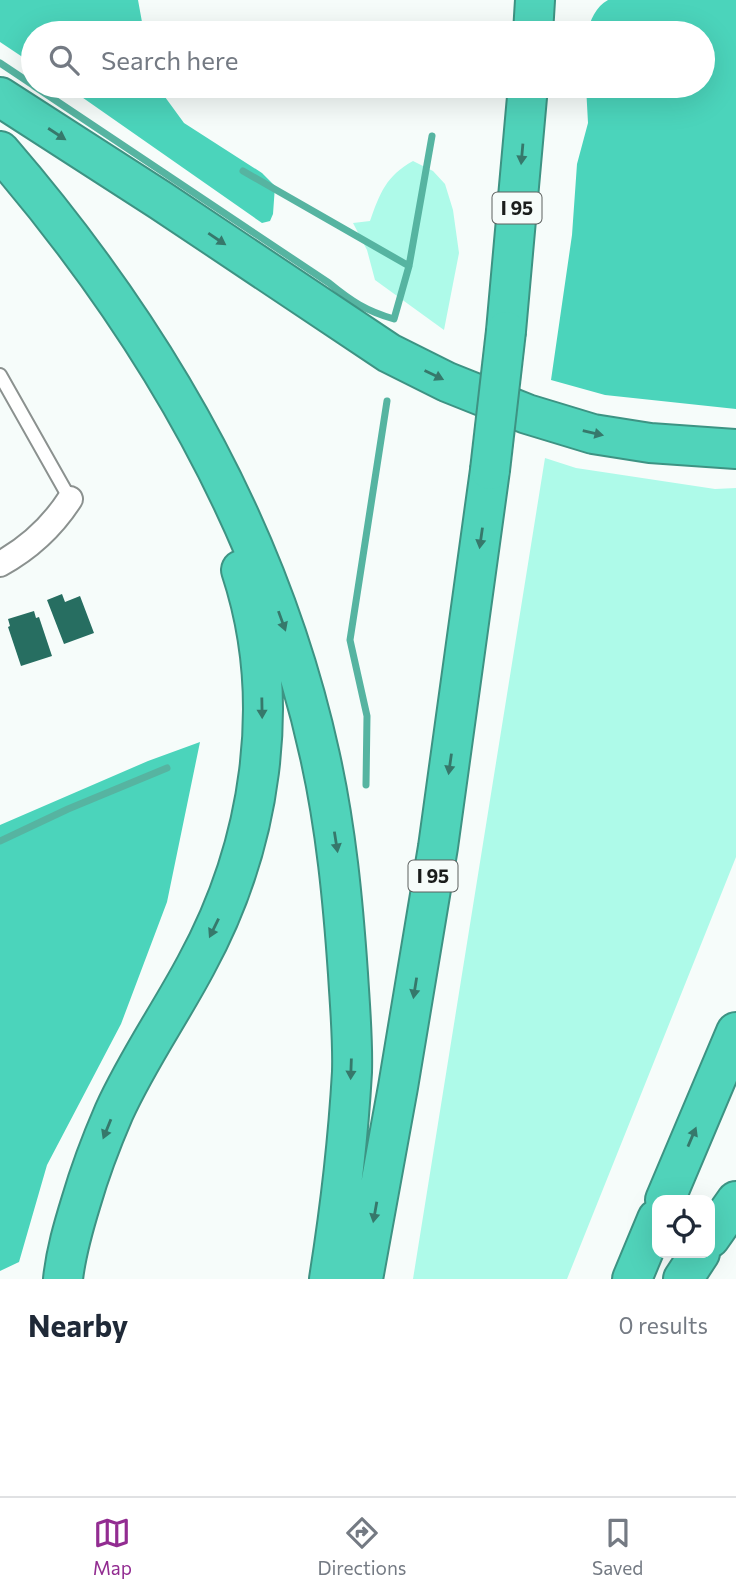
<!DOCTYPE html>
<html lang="en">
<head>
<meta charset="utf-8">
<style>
	:root { --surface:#fff; --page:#f6f6f7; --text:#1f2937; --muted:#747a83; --line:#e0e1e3; --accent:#922c91 }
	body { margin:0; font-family:Commissioner,sans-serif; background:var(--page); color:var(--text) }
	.controls { position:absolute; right:21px; bottom:21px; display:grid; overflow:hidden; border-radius:14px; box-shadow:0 7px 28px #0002 }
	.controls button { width:63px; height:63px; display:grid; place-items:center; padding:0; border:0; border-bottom:2px solid var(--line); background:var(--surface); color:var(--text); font:35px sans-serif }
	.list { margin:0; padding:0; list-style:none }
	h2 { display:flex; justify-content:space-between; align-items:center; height:91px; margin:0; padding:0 28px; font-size:30px }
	h2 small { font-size:23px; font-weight:400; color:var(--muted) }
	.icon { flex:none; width:38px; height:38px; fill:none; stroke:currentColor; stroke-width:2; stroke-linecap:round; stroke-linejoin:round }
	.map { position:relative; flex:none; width:736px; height:1279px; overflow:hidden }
	.search { position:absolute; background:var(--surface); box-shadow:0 7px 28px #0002; left:21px; right:21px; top:21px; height:77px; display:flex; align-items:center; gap:18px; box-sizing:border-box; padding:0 24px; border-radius:38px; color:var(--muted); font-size:26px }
	.sheet { height:217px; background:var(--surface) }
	nav { display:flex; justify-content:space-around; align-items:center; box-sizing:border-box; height:98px; border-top:2px solid var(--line); background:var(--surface); font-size:19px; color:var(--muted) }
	nav a { display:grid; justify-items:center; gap:4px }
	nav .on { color:var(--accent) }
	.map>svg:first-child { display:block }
	.green { fill:#aefae9 }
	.forest { fill:#4bd4bb }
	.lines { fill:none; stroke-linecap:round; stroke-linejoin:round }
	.stream { stroke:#56b4a1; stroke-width:7 }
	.building { fill:#276e61 }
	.service-casing { stroke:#8b918f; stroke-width:16 }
	.minor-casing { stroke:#8b918f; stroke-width:28 }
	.motorway-casing { stroke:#3d9383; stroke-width:42 }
	.service { stroke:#fff; stroke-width:12 }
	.minor { stroke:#fff; stroke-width:24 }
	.motorway { stroke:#50d3ba; stroke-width:38 }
	.motorway-bridge-casing { stroke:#3d9383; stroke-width:42; stroke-linecap:butt }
	.motorway-bridge { stroke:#50d3ba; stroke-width:38 }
	.oneway { fill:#36786b }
	.labels { text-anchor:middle; stroke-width:7; stroke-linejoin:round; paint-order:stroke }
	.shield { fill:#f6fcfa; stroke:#5d605f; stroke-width:2 }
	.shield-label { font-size:19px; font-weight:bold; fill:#1b1d1c }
</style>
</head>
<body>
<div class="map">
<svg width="736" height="1279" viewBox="0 0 736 1279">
	<rect width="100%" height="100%" fill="#f6fcfa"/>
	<!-- green -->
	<path class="green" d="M 413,161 L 433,171 L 445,184 L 453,210 L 459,253 L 444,330 L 375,280 L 367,250 L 353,223 L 370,221 C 380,193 386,176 413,161 Z
		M 545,458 L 576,468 L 715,489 L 736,488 L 736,857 L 567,1279 L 413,1279 Z"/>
	<!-- forest -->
	<path class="forest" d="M 0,0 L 138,0 L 144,33 L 33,33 L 33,64 L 0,42 Z
		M 608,0 L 736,0 L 736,409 L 605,395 L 551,380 L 572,235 L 577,164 L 588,123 L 586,86 L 703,86 L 703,33 L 587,33 C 590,21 596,6 608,0 Z
		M 66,86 L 157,86 L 184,123 L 262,173 L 275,186 L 273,214 L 270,221 L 262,223 Z
		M 200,742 L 167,902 L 121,1024 L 47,1165 L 19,1262 L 0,1271 L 0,825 L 148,761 Z"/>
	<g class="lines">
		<!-- stream -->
		<path class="stream" d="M 0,63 L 33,85
			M 34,86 L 329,283 C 351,301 366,311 394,319 L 409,266 L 432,136
			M 243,171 L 409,266
			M 366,785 L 367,716 L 350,640 L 387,401
			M 0,841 L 68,809 L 167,768"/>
	</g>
	<!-- building -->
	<path class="building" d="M 62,594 L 65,602 L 80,596 L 94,633 L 64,644 L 47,600 Z
		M 34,611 L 36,618 L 39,617 L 52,656 L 21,666 L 8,627 L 10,626 L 8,619 Z"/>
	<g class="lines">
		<defs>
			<path id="service" d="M 0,375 L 70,499"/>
			<path id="minor" d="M 0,564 C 29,548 52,527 70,499"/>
			<path id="motorway" d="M 533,33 L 535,0
				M 0,97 L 160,200 L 389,353 L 447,382 L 527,414 L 593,434 L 650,443 L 736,449
				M 0,151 C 152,327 270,527 320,756 C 336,828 343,901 348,974 C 350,1007 353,1039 352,1072 C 348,1142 340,1210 329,1279
				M 506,331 L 528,86
				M 665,1200 L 736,1032
				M 710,1238 L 736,1201
				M 63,1279 C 66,1252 73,1228 81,1202 C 90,1171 101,1142 114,1112 C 137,1061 170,1014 196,965 C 261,846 284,700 241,570
				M 363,1279 L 398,1087 L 438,847 L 490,470
				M 632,1279 L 657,1219
				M 683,1279 L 700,1253"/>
		</defs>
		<!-- service casing -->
		<use href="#service" class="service-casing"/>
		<!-- minor casing -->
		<use href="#minor" class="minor-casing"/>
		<!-- motorway casing -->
		<use href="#motorway" class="motorway-casing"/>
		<!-- service -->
		<use href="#service" class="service"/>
		<!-- minor -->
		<use href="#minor" class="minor"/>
		<!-- motorway -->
		<use href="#motorway" class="motorway"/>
		<defs>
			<path id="motorway-bridge" d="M 490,470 L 506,331"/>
		</defs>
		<!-- motorway-bridge casing -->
		<use href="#motorway-bridge" class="motorway-bridge-casing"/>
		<!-- motorway-bridge -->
		<use href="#motorway-bridge" class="motorway-bridge"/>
	</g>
	<!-- one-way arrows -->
	<defs><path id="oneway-solid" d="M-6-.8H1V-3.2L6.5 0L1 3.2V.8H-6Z" transform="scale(1.75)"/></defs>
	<g class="oneway">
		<use href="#oneway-solid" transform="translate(57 134) rotate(33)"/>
		<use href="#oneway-solid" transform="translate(522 154) rotate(95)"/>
		<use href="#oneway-solid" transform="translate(217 239) rotate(34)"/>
		<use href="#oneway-solid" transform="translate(434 375) rotate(26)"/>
		<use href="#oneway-solid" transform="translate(593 433) rotate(13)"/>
		<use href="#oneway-solid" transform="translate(481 538) rotate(98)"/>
		<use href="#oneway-solid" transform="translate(282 621) rotate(70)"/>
		<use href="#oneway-solid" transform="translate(262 708) rotate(89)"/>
		<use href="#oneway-solid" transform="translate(450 764) rotate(98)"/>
		<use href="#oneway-solid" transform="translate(336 842) rotate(81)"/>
		<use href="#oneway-solid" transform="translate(214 928) rotate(116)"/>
		<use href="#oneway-solid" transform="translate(415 988) rotate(99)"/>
		<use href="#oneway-solid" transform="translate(351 1069) rotate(92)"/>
		<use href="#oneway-solid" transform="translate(107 1129) rotate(112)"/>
		<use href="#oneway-solid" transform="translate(692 1137) rotate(-67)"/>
		<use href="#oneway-solid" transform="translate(375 1212) rotate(100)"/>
	</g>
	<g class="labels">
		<!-- shield labels -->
		<g class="shield">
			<rect x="492.5" y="192.5" width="49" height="31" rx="5"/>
			<rect x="408.5" y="860.5" width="49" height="31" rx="5"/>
		</g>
		<g class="shield-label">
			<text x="517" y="215">I 95</text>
			<text x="433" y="883">I 95</text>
		</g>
	</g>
</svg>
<div class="controls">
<button><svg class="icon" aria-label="locate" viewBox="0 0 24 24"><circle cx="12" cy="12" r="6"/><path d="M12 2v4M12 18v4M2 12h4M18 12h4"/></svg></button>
</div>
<div class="search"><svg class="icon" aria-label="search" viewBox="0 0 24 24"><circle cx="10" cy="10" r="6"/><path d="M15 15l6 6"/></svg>Search here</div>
</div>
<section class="sheet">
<h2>Nearby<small>0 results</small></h2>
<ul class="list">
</ul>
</section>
<nav>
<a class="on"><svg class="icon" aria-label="map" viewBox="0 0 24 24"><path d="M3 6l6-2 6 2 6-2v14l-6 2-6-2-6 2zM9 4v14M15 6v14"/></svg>Map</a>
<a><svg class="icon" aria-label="directions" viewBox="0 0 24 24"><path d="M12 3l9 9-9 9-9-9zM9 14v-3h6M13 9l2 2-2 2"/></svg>Directions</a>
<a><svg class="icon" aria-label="saved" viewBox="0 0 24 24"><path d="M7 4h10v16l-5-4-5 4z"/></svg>Saved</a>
</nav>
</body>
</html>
